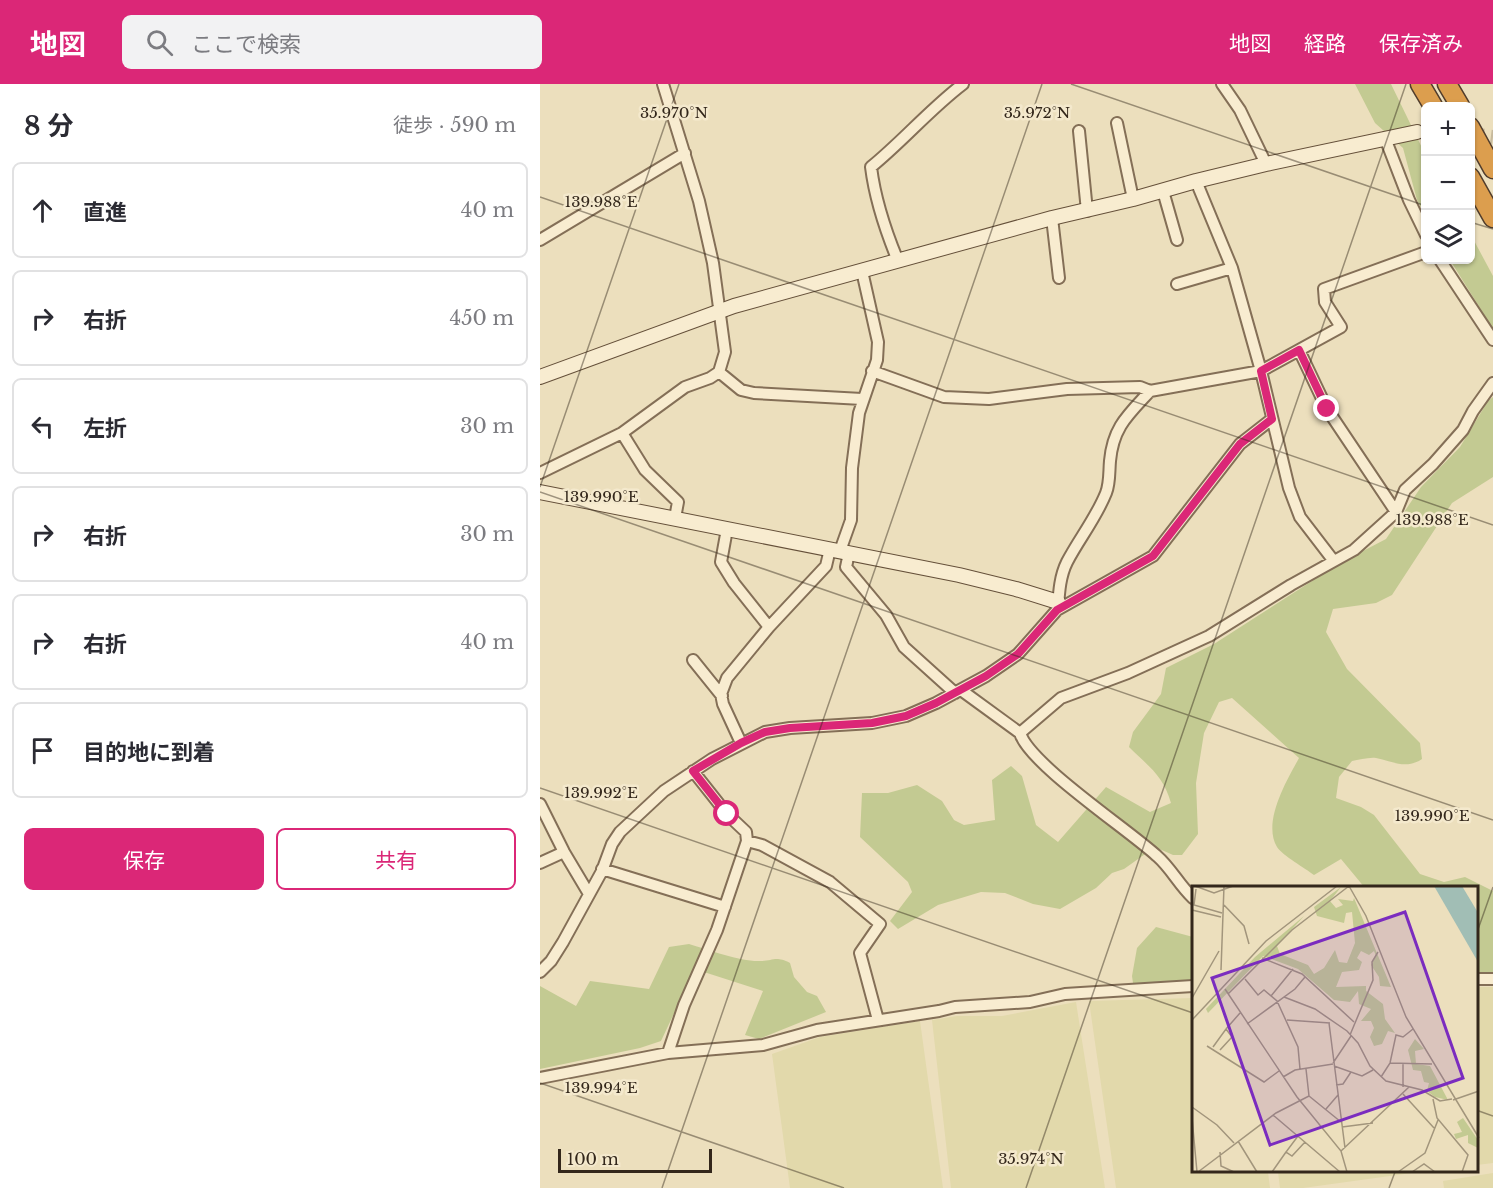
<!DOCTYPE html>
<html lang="ja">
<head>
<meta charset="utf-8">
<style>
	:root { --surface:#fff; --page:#f2f2f3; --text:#2b2b33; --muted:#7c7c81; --line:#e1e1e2; --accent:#db2777 }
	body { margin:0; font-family:"Libre Baskerville","Noto Sans JP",serif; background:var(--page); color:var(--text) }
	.controls { position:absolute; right:18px; top:18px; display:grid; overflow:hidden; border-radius:9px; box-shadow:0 2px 4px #0004 }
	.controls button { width:54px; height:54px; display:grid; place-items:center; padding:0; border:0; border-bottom:2px solid var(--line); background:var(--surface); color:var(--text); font:30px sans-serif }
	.scale { position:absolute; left:18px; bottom:15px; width:154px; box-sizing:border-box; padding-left:6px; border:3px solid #33271b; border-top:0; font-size:16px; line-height:21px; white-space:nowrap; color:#33271b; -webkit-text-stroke:4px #f4e9cd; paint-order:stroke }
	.stop { position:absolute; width:18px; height:18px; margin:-14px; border:4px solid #db2777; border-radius:50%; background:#fff }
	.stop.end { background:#db2777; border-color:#fff; box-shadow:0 2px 6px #0008 }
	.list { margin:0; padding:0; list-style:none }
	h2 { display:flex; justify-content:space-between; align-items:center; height:78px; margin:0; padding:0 24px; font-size:26px }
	h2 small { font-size:20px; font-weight:400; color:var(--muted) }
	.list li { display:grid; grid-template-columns:39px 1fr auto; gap:18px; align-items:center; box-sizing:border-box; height:96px; margin:0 12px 12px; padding:0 12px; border:2px solid var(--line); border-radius:9px }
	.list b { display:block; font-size:22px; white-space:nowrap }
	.list em { font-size:20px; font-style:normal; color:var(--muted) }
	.actions { display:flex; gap:12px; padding:18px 24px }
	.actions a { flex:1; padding:14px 0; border:2px solid var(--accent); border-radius:9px; text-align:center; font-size:21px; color:var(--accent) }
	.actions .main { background:var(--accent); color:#fff }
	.icon { flex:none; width:33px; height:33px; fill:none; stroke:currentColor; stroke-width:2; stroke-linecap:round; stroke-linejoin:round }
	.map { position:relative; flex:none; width:953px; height:1104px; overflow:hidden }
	header { display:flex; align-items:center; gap:36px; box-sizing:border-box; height:84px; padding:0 30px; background:var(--accent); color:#fff }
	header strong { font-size:28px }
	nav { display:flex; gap:33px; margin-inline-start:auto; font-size:21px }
	.search { width:420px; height:54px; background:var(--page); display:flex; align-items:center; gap:15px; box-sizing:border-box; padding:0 21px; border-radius:9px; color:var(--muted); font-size:22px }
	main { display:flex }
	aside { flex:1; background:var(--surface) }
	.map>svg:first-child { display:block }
	.farmland { fill:#e2d9ab }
	.green { fill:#c3ca92 }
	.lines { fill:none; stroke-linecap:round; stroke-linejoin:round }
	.secondary-tunnel { stroke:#c7ba9d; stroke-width:14; stroke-dasharray:14 7; stroke-linecap:butt }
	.street-casing { stroke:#846f57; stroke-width:14 }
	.secondary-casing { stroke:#65503a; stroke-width:16 }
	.highway-casing { stroke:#513d2c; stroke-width:21 }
	.street { stroke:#f8ecd0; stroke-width:10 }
	.secondary { stroke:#f8ecd0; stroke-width:14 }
	.highway { stroke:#dc9e4e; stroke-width:18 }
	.route { stroke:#db2777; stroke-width:8 }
	.ticks { fill:none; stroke:#33271b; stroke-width:1.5; stroke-opacity:0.45 }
	.inset-road { fill:none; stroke:#a2957c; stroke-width:1.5 }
	.view { fill:#7b2cbf; fill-opacity:0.15; stroke:#7b2cbf; stroke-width:3 }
	.inset-edge { fill:none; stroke:#33271b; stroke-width:3 }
	.ticks-label { font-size:15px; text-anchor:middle; fill:#33271b; stroke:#f4e9cd; stroke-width:5; stroke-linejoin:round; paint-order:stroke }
</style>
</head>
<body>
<header>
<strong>地図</strong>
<div class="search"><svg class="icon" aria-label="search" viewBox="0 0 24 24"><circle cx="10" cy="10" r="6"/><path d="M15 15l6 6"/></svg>ここで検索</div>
<nav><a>地図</a><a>経路</a><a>保存済み</a></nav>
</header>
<main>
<aside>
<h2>8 分<small>徒歩 · 590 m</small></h2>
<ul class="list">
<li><svg class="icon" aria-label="ahead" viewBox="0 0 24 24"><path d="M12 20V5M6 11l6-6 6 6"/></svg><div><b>直進</b></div><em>40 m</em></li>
<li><svg class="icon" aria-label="right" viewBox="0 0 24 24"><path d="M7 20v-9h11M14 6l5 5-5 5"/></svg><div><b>右折</b></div><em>450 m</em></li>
<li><svg class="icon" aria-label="left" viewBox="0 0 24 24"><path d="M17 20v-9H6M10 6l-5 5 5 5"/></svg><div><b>左折</b></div><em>30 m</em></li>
<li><svg class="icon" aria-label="right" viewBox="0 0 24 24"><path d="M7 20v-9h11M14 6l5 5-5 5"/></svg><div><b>右折</b></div><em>30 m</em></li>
<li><svg class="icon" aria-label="right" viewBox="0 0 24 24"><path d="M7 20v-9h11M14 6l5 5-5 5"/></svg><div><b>右折</b></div><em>40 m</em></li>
<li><svg class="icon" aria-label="arrive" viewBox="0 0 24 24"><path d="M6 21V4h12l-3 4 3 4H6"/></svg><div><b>目的地に到着</b></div></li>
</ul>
<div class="actions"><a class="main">保存</a><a>共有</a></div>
</aside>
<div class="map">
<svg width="953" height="1104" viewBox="0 0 953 1104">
	<rect width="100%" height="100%" fill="#ecdfbd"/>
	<!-- farmland -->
	<path class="farmland" d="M 937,903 L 953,903 L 953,1079 L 937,1081 Z
		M 653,914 L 653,1088 L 728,1088 L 730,1104 L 576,1104 L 549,917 Z
		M 536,918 L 565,1104 L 411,1104 L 392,936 L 417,932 L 462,932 Z
		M 380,937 L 403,1104 L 250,1104 L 232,970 L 280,953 Z
		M 738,1088 L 879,1088 L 763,1104 L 740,1104 Z
		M 953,1089 L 953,1104 L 904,1104 L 903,1097 Z"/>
	<!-- green -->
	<path class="green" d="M 815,0 L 851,0 L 885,70 L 885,131 L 877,116 L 863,64 L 835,39 Z
		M 931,151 L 953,192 L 953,245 L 910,176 L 930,176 Z
		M 953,313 L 953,393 L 912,419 L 852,511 L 836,519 L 793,525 L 786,548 L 807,585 L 880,659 L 882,675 C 866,686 852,677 836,674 C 829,673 819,676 812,677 L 799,693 L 796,714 L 821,723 L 834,731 L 880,790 L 904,798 L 925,793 L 953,807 L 953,889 L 937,889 L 936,804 L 825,804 L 801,775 L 774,791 C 765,784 743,772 737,763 C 722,738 747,696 759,674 L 692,614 L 679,618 L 664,649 L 656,699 L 658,750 L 642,771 L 633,771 L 615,763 L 584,785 L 572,789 L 556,804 L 520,825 L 493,820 L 465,809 L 441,808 L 398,821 L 358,845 L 350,837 L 372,808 L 368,798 L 320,753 L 322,709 L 348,709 L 377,701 L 402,717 L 414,736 L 424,741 L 455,736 L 452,696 L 471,682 L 482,692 L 496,741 L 518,758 L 566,703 L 610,728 L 631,719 C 623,691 609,683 589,663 L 593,648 L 621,610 L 626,584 L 674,560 L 800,479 L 846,455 L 881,403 L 920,363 L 948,317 Z
		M 616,843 L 653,853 L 653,898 L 593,899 L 592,892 L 597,864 Z
		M 149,860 C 169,866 199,877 218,877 C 233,878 234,871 250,879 L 254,893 L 267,908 L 277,912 L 286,928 L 219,955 L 205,951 L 223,907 L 167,889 L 153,889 L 121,957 L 100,964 L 0,985 L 0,902 L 36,922 L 50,897 L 109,905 L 129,863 Z"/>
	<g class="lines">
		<!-- secondary-tunnel -->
		<path class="secondary-tunnel" d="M 930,50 L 953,53"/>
		<defs>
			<path id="street" d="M 682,0 L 700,26 L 726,80
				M 577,39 L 593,115
				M 539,47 L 547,127
				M 845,54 L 869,116 L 886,151
				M 656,97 L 692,184 L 721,287 L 749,404 L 760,433 L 793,476
				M 623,107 L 637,156
				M 512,134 L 519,194
				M 0,156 L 145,69
				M 900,176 L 953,256
				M 358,177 C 346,148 335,115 331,83 C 363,57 390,25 423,0
				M 637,200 L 692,184
				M 759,266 L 787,325 L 856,428
				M 332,287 L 404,313 L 449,315 L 527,305 L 600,303 L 610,307 L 721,287 L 801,243 L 785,218 L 784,205 L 886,168
				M 179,288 L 201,306 L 214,309 L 322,315
				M 82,349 L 105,386 L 138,418 L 135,434
				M 0,389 L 82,349 L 145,303 L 170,294 L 179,288 L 185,268 L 173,179 L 159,117 L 123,0
				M 187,445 L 181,478 L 194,499 L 229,543
				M 300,467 L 311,436 L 312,384 L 319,329 L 337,276 L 338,258 L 322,187
				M 309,469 L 306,483 L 346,531 L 364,563 L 415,609
				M 518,523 C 519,508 520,492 527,478 C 539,455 556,434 566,409 C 570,399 569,388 570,377 C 573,343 588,331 610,307
				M 153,576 L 182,612
				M 421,606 L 480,649 C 489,680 589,746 617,772 C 631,784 639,801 653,814
				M 480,649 L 521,614 L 588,589 L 669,552 L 751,501 L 814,466 L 856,428 L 865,406 L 893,380 L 923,346 L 933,327 L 953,299
				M 201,659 L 183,620 L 181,610 L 187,594 L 229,543 L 286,482 L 290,465
				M 0,720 L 24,768 L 49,810
				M 207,757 L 222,761 L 290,798 L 340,840 L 320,869 L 338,936
				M 0,779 L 24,768
				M 62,785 L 185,823
				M 0,888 L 11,877 L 23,858 L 62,787 L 72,760 L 80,748 L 124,707 L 172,675 L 225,648 L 250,644 L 332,639 L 366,632 L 396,619 L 446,592 L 478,570 L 517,526 L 613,472 L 700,360 L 732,335
				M 936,895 L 953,895
				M 128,969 L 144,921 L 177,846 L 207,757 L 206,748 L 187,730 L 153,687
				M 0,994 L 128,969 L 223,961 L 277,946 L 399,927 L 415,923 L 490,918 L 525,910 L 653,902"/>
			<path id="secondary" d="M 0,293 L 194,222 L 512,134 L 593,115 L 656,97 L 726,80 L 877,48
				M 0,408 L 419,491 L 476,505 L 518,518"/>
			<path id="highway" d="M 880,0 L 893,22
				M 907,0 L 920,22
				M 930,43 L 953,85
				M 930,93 L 953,134"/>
		</defs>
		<!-- street casing -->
		<use href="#street" class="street-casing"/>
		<!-- secondary casing -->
		<use href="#secondary" class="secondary-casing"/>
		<!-- highway casing -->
		<use href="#highway" class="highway-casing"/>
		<!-- street -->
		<use href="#street" class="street"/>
		<!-- secondary -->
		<use href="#secondary" class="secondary"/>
		<!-- highway -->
		<use href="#highway" class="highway"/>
	</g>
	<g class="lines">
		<!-- route -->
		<path class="route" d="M 187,730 L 153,687 L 201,659 L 225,648 L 250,644 L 332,639 L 366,632 L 396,619 L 446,592 L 478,570 L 517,526 L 613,472 L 700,360 L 732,335 L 721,287 L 759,266 L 787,325"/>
	</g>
	<!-- ticks -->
	<path class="ticks" d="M 531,0 L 886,122M 0,113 L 953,441M 930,138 L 953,145M 0,403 L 139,0M 0,408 L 953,736M 0,704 L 653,929M 936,851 L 953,803M 0,999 L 304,1104M 936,1026 L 953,1032M 122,1104 L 502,0M 486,1104 L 866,0M 849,1104 L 855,1088"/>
	<!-- overview -->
	<g transform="translate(652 802)">
		<rect width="286" height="286" fill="#ecdfbd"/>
		<path d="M 149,1 L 138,15 L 144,22 L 151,19 L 146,13 L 161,15 L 162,12 L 199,101 L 188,100 L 187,91 L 179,79 L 184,70 L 182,65 L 177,69 L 169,65 L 165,72 L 170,76 L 167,84 L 150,86 L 144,101 L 174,100 L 174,105 L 191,118 L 193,133 L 203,147 L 196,145 L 190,158 L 182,160 L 178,151 L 182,142 L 179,135 L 169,135 L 179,123 L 167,118 L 166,105 L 158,116 L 142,114 L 106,83 L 71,70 L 16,127 L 14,123 L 63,71 L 112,30 L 85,60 L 88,68 L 116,79 L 122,88 L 132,82 L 143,64 L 147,76 L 155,77 L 163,57 L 160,26 L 154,27 L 152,37 L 125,30 L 122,21 ZM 223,153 L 232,163 L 223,165 L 224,178 L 238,180 L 256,214 L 243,211 L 235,205 L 237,197 L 232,196 L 229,185 L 221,184 L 216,164 ZM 271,232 L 286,254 L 286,262 L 276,257 L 276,249 L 264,253 L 262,248 L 270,246 L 265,236 Z" fill="#c3ca92"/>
		<path d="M 242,0 L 270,0 L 285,25 L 286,76 Z" fill="#a1beb5"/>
		<path class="inset-road" d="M 3,0 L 22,7 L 41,0M 157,0 L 174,30 L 214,131 L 287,252M 4,3 L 2,19 L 30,27M 32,19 L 52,40 L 57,58M 0,24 L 29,31M 70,72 L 110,88 L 162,136M 29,84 L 32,0M 53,93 L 66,109 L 72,104 L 85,115 L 106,161 L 108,183M 33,103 L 105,211 L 149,265 L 155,286M 36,108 L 100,44 L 157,0M 79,110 L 101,83M 92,111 L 123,123 L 155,145 L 166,157 L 178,180 L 194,195 L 230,204 L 248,215 L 260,213M 0,112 L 27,65M 0,134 L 74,55 L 145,0M 95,134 L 138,137M 137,137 L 153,262M 55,138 L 103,103 L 113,91M 34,143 L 48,127M 158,149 L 181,94 L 180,76 L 186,66M 15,160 L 72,196 L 87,185M 21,161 L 34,143 L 40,151 L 28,164M 141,177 L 159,150M 198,177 L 204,149 L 211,151 L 221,143M 211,177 L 211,201M 142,180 L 170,190 L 181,184M 114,183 L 117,210M 91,191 L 103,184 L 141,178M 189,191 L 198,177 L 240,178M 144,199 L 151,198 L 159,186M 211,208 L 242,242M 117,210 L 149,236M 241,213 L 245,232 L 276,269 L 270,286M 261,214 L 287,205M 0,221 L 25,239 L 42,257M 134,223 L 146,209M 81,229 L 148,286M 0,232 L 5,286M 150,241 L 181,237M 106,250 L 94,266 L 100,270 L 113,256M 46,255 L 65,286M 149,265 L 217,201M 28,266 L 29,280 L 42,286M 6,286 L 84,227 L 117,210M 80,286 L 94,266M 206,286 L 233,267 L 246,234M 220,286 L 232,278 L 243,286"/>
		<path class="view" d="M 213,26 L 271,192 L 78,259 L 20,92 Z"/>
		<rect width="286" height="286" class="inset-edge"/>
	</g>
	<g class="ticks-label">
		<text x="134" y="34">35.970°N</text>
		<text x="497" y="34">35.972°N</text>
		<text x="61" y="123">139.988°E</text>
		<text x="61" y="418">139.990°E</text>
		<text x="892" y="441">139.988°E</text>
		<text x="61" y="714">139.992°E</text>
		<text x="892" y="737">139.990°E</text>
		<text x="61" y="1009">139.994°E</text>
		<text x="491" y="1080">35.974°N</text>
	</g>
</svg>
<div class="controls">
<button>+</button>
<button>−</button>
<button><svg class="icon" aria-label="layers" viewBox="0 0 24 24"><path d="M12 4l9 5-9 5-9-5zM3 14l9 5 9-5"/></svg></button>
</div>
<div class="scale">100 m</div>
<div class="stop" style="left:187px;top:730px"></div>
<div class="stop end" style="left:787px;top:325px"></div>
</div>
</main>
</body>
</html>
